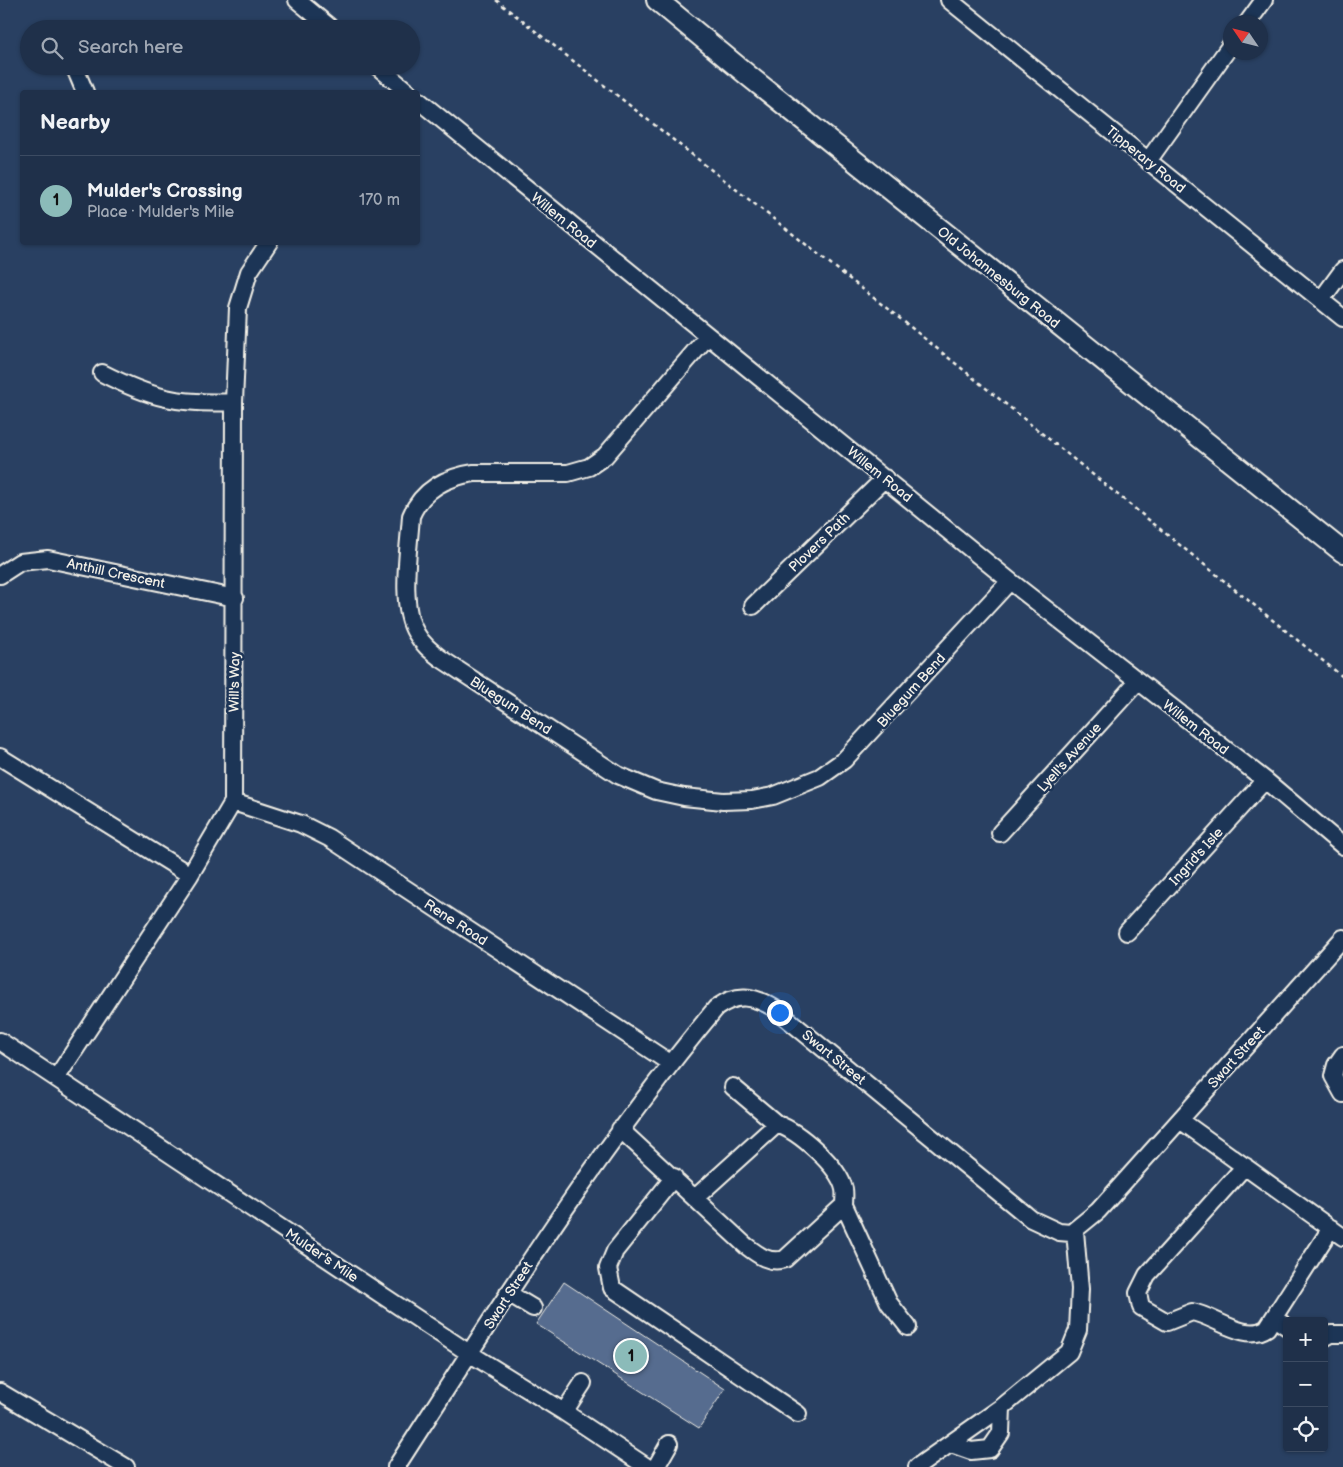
<!DOCTYPE html>
<html lang="en">
<head>
<meta charset="utf-8">
<style>
	:root { --surface:#1f304a; --page:#273851; --text:#f1f3f6; --muted:#a1a9b5; --line:#3c4b62; --accent:#8bbbb9 }
	body { margin:0; font-family:"Balsamiq Sans",sans-serif; background:var(--page); color:var(--text) }
	.controls { position:absolute; right:15px; bottom:15px; display:grid; overflow:hidden; border-radius:5px; box-shadow:0 1px 4px #0004 }
	.controls button { width:45px; height:45px; display:grid; place-items:center; padding:0; border:0; border-bottom:1px solid var(--line); background:var(--surface); color:var(--text); font:25px sans-serif }
	.compass { position:absolute; left:1223px; top:15px; width:45px; height:45px; border-radius:50%; background:var(--surface); box-shadow:0 1px 4px #0004; rotate:305deg }
	.you { position:absolute; left:779px; top:1012px; width:18px; height:18px; margin:-12px; border:4px solid #fff; border-radius:50%; background:#1a73e8; box-shadow:0 0 0 8px #1a73e833 }
	.badge { display:grid; place-items:center; width:32px; height:32px; border-radius:50%; background:var(--accent); color:#111; font-size:16px; font-weight:700 }
	.pin { position:absolute; translate:-50% -50%; border:2px solid #fff; box-shadow:0 1px 5px #0006 }
	.list { margin:0; padding:0; list-style:none }
	h2 { display:flex; justify-content:space-between; align-items:center; height:65px; margin:0; padding:0 20px; font-size:21px }
	h2 small { font-size:16px; font-weight:400; color:var(--muted) }
	.list li { display:grid; grid-template-columns:32px 1fr auto; gap:15px; align-items:center; box-sizing:border-box; height:90px; padding:0 20px; border-top:1px solid var(--line) }
	.list b { display:block; font-size:19px; white-space:nowrap }
	.list p { margin:0; font-size:16px; white-space:nowrap; color:var(--muted) }
	.list em { font-size:16px; font-style:normal; color:var(--muted) }
	.icon { flex:none; width:28px; height:28px; fill:none; stroke:currentColor; stroke-width:2; stroke-linecap:round; stroke-linejoin:round }
	.map { position:relative; flex:none; width:1343px; height:1467px; overflow:hidden }
	.search { position:absolute; background:var(--surface); box-shadow:0 1px 4px #0004; left:20px; top:20px; width:400px; height:55px; display:flex; align-items:center; gap:12px; box-sizing:border-box; padding:0 18px; border-radius:28px; color:var(--muted); font-size:19px }
	.panel { position:absolute; background:var(--surface); box-shadow:0 1px 4px #0004; left:20px; top:90px; width:400px; height:155px; border-radius:5px }
	.map>svg:first-child { display:block }
	.building { fill:#576c8f; stroke:#f4f1e8 }
	.lines { fill:none; stroke-linecap:round; stroke-linejoin:round }
	.minor-casing { stroke:#f4f1e8; stroke-width:20 }
	.major-casing { stroke:#f4f1e8; stroke-width:24 }
	.path { stroke:#f4f1e8; stroke-width:2.5; stroke-dasharray:4 4; stroke-linecap:butt }
	.minor { stroke:#1d3557; stroke-width:16 }
	.major { stroke:#1d3557; stroke-width:20 }
	.labels { text-anchor:middle; stroke-width:5; stroke-linejoin:round; paint-order:stroke }
	.street-label { font-size:14px; fill:#f4f1e8; stroke:#1d3557 }
</style>
</head>
<body>
<div class="map">
<svg width="1343" height="1467" viewBox="0 0 1343 1467">
	<rect width="100%" height="100%" fill="#294062"/>
	<filter id="ink" filterUnits="userSpaceOnUse"><feTurbulence type="fractalNoise" baseFrequency=".02" numOctaves="2"/><feDisplacementMap in="SourceGraphic" scale="10" xChannelSelector="R" yChannelSelector="G"/><feConvolveMatrix kernelMatrix="1 2 1 2 8 2 1 2 1" color-interpolation-filters="sRGB"/></filter>
	<g filter="url(#ink)">
		<!-- building -->
		<path class="building" d="M 564,1282 L 725,1389 L 699,1428 L 536,1324 Z"/>
		<g class="lines">
			<defs>
				<path id="minor" d="M 297,0 L 332,29
					M 949,0 L 1343,318
					M 1248,22 L 1264,0
					M 74,66 L 85,92
					M 377,66 L 408,92
					M 418,100 L 1010,581 L 1265,780 L 1343,846
					M 1148,161 L 1230,46
					M 1321,300 L 1343,270
					M 708,336 L 605,456 L 589,467 L 568,473 L 474,473 C 446,477 422,490 411,516 C 409,549 399,605 416,633 C 422,644 431,651 440,658 L 618,775 L 656,791 L 684,797 L 723,801 L 752,800 L 773,796 L 820,777 L 844,760 L 1010,581
					M 102,373 C 151,398 179,405 234,402
					M 0,575 L 20,562 L 48,559 L 235,598
					M 753,606 L 885,478
					M 0,757 L 190,875
					M 233,802 L 301,824 L 329,838 L 670,1063
					M 1000,833 L 1138,681
					M 1127,932 L 1265,780
					M 0,1041 L 469,1353 L 564,1412 L 647,1467
					M 1343,1055 L 1336,1065 L 1333,1076 L 1343,1094
					M 57,1077 L 190,875 L 233,802 L 234,402 L 238,308 L 249,272 L 269,242
					M 733,1087 L 777,1124
					M 1180,1120 L 1343,1237
					M 620,1129 L 745,1245 C 758,1255 769,1264 785,1259 L 844,1205
					M 1245,1166 L 1147,1275 L 1138,1293 L 1141,1307 L 1167,1322 L 1192,1312 C 1215,1316 1245,1343 1267,1328 L 1331,1228
					M 674,1177 L 615,1251 L 608,1268 L 612,1288 L 798,1414
					M 695,1198 L 777,1124 C 798,1131 839,1166 844,1189 C 845,1194 844,1200 844,1205 L 889,1303 L 908,1327
					M 508,1293 L 533,1308
					M 1274,1318 L 1287,1327
					M 1324,1338 L 1331,1334 L 1343,1334
					M 0,1392 L 126,1467
					M 564,1412 L 583,1383
					M 951,1444 L 971,1451 L 990,1449 L 1001,1433 L 1002,1407
					M 396,1467 C 498,1309 595,1153 716,1008 C 737,993 752,995 774,1008 L 1031,1219 L 1059,1232 L 1071,1233 L 1098,1211 L 1343,938
					M 656,1467 L 669,1444
					M 917,1467 L 1002,1407 L 1069,1352 L 1078,1330 L 1080,1289 L 1075,1231"/>
				<path id="major" d="M 657,0 L 750,77 L 1343,552"/>
			</defs>
			<!-- minor casing -->
			<use href="#minor" class="minor-casing"/>
			<!-- major casing -->
			<use href="#major" class="major-casing"/>
			<!-- path -->
			<path class="path" d="M 496,0 L 903,321 L 1343,677"/>
			<!-- minor -->
			<use href="#minor" class="minor"/>
			<!-- major -->
			<use href="#major" class="major"/>
		</g>
	</g>
	<g class="labels">
		<!-- street labels -->
		<g class="street-label">
			<text transform="translate(1146 159) rotate(39)" y="5">Tipperary Road</text>
			<text transform="translate(564 220) rotate(39)" y="5">Willem Road</text>
			<text transform="translate(999 277) rotate(39)" y="5">Old Johannesburg Road</text>
			<text transform="translate(880 474) rotate(39)" y="5">Willem Road</text>
			<text transform="translate(819 542) rotate(-44)" y="5">Plovers Path</text>
			<text transform="translate(116 573) rotate(12)" y="5">Anthill Crescent</text>
			<text transform="translate(234 682) rotate(-89)" y="5">Will's Way</text>
			<text transform="translate(911 690) rotate(-48)" y="5">Bluegum Bend</text>
			<text transform="translate(511 705) rotate(33)" y="5">Bluegum Bend</text>
			<text transform="translate(1196 727) rotate(38)" y="5">Willem Road</text>
			<text transform="translate(1069 757) rotate(-48)" y="5">Lyell's Avenue</text>
			<text transform="translate(1196 856) rotate(-48)" y="5">Ingrid's Isle</text>
			<text transform="translate(456 922) rotate(33)" y="5">Rene Road</text>
			<text transform="translate(834 1057) rotate(39)" y="5">Swart Street</text>
			<text transform="translate(1236 1057) rotate(-48)" y="5">Swart Street</text>
			<text transform="translate(322 1255) rotate(34)" y="5">Mulder's Mile</text>
			<text transform="translate(508 1295) rotate(-57)" y="5">Swart Street</text>
		</g>
	</g>
</svg>
<div class="controls">
<button>+</button>
<button>−</button>
<button><svg class="icon" aria-label="locate" viewBox="0 0 24 24"><circle cx="12" cy="12" r="6"/><path d="M12 2v4M12 18v4M2 12h4M18 12h4"/></svg></button>
</div>
<svg class="compass" viewBox="-18 -18 36 36"><path d="M0-13l5 13h-10z" fill="#e53935"/><path d="M0 13l5-13h-10z" fill="#a1a9b5"/></svg>
<div class="you"></div>
<div class="pin badge" style="left:631px;top:1356px">1</div>
<div class="search"><svg class="icon" aria-label="search" viewBox="0 0 24 24"><circle cx="10" cy="10" r="6"/><path d="M15 15l6 6"/></svg>Search here</div>
<section class="panel">
<h2>Nearby<small></small></h2>
<ul class="list">
<li><span class="badge">1</span><div><b>Mulder's Crossing</b><p>Place · Mulder's Mile</p></div><em>170 m</em></li>
</ul>
</section>
</div>
</body>
</html>
